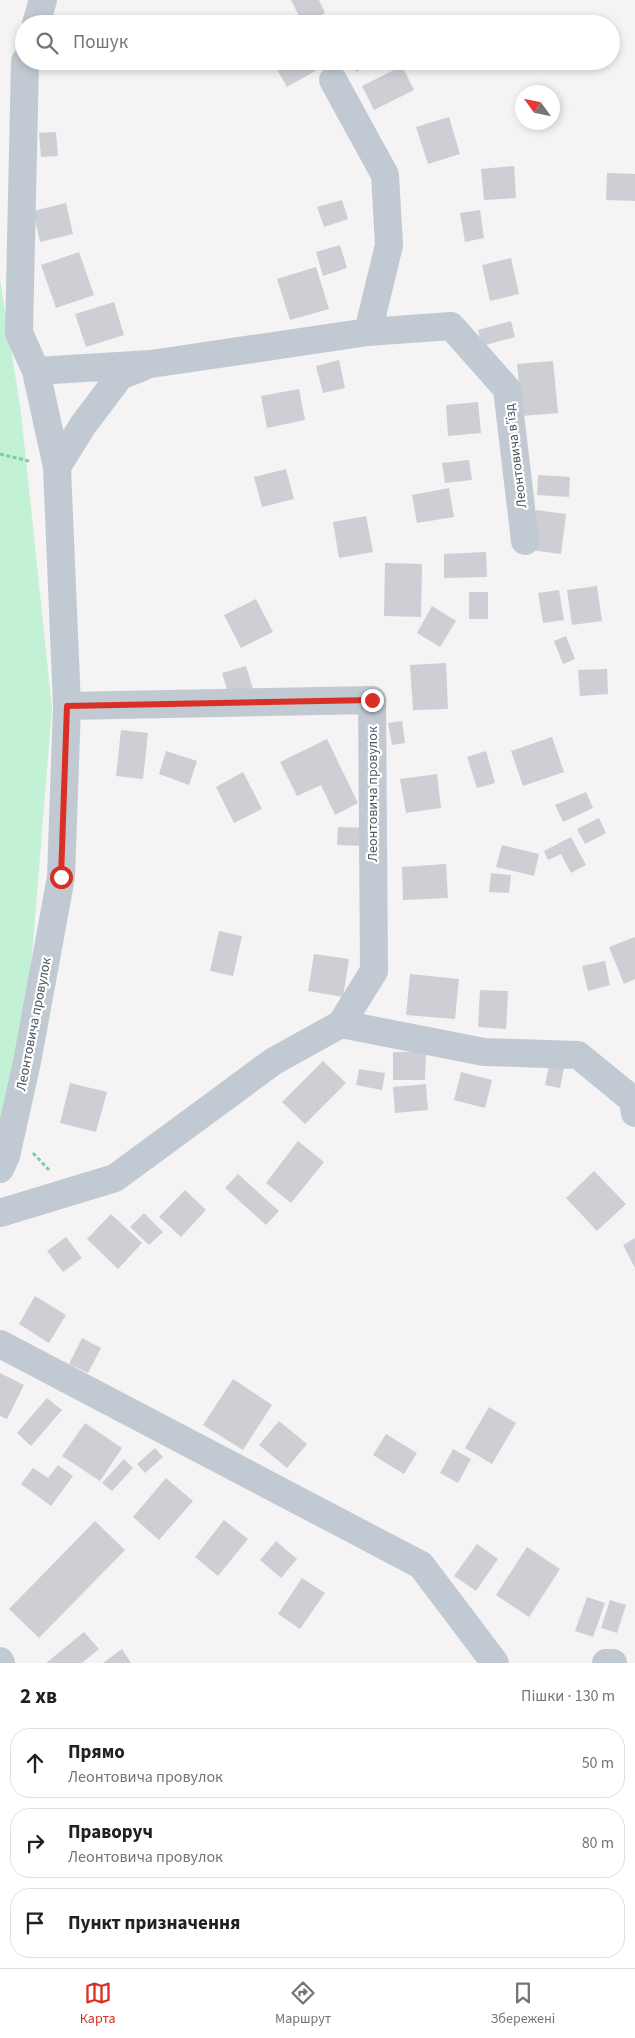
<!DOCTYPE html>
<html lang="uk">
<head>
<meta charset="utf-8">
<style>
	:root { --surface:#fff; --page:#f2f2f2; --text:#202124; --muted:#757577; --line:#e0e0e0; --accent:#d93025 }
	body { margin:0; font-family:"Source Sans 3",sans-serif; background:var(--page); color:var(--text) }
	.compass { position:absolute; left:515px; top:85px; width:45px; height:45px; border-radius:50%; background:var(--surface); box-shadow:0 2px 8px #0003; rotate:303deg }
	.stop { position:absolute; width:15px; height:15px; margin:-11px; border:4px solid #d93025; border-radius:50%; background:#fff }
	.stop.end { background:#d93025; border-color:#fff; box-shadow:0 1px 5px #0008 }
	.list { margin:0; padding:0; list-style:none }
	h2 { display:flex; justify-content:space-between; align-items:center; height:65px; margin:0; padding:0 20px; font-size:21px }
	h2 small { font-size:16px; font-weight:400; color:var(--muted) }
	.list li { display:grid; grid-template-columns:32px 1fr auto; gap:15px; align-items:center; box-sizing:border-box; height:70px; margin:0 10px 10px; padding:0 10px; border:1px solid var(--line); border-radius:20px }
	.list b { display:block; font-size:19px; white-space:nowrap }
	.list p { margin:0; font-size:16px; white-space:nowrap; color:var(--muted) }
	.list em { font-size:16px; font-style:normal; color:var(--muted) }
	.icon { flex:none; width:28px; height:28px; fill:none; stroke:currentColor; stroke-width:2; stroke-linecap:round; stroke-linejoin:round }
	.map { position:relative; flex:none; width:635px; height:1663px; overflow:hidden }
	.search { position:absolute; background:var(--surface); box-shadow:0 2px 8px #0003; left:15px; right:15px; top:15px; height:55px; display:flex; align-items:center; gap:12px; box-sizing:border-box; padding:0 18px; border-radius:28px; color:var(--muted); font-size:19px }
	.sheet { height:305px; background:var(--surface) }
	nav { display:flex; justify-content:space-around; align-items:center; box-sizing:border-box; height:70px; border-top:1px solid var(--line); background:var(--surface); font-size:14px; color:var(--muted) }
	nav a { display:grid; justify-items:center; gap:2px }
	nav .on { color:var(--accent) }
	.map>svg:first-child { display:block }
	.green { fill:#c3f1d5 }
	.building { fill:#cdcfd5 }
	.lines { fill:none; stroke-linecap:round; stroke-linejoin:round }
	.path { stroke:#7ad0a6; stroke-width:3; stroke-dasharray:4 2.5; stroke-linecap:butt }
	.minor { stroke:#c1cad2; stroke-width:28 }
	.route { stroke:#d93025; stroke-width:6 }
	.labels { text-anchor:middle; stroke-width:4.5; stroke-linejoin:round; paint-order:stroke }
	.street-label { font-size:14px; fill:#4a5661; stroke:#fff }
</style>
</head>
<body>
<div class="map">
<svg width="635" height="1663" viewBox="0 0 635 1663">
	<rect width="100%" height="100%" fill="#f5f3f3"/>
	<!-- green -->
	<path class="green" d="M 0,279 L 21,413 L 52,708 L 28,1005 L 0,1128 Z"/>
	<!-- building -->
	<path class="building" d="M 291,0 L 319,0 L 325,13 L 303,24 Z
		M 253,61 L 267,61 L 256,68 Z
		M 279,61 L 322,61 L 324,66 L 287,87 L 274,64 Z
		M 351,61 L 377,61 L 356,72 Z
		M 402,66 L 414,90 L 374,110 L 362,86 Z
		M 449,117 L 460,154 L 428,164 L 416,127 Z
		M 56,132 L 58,156 L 41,157 L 39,133 Z
		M 514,166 L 516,198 L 484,200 L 481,169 Z
		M 607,173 L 635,174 L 635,201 L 606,200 Z
		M 342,200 L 348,219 L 324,227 L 317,207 Z
		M 66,203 L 73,234 L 40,242 L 33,211 Z
		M 480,210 L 484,238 L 465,242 L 460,213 Z
		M 340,245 L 347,268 L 323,276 L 316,252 Z
		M 79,252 L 94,295 L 56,308 L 41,265 Z
		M 511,258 L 519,294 L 490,301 L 482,265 Z
		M 316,267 L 329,309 L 290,320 L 277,279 Z
		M 114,302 L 124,335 L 86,347 L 75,314 Z
		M 511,321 L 515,337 L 482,346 L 478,330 Z
		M 339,360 L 345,388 L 323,393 L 316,366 Z
		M 553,361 L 558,413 L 522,416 L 517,364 Z
		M 299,389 L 305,420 L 267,428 L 261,396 Z
		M 478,402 L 481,433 L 448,436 L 446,405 Z
		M 469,460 L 472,480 L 445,483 L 442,463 Z
		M 286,469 L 294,499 L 262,507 L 254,477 Z
		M 538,475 L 570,477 L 569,497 L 537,495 Z
		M 449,488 L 454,517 L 417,523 L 412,495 Z
		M 536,510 L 566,514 L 561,554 L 531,550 Z
		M 366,516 L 373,552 L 339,558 L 333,522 Z
		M 486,552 L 487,577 L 444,578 L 444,554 Z
		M 385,563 L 422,564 L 421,617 L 384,616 Z
		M 597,586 L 602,621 L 572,625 L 567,590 Z
		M 559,590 L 564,620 L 543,623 L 538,593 Z
		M 469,592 L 488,592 L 488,619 L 469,619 Z
		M 256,599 L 273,632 L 241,648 L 224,615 Z
		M 432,606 L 456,621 L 440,647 L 417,633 Z
		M 566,636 L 575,659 L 563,664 L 554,641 Z
		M 446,663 L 448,709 L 413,710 L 410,665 Z
		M 246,666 L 254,692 L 230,699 L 222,673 Z
		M 607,669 L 608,694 L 580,696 L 578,670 Z
		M 402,721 L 405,743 L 392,745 L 388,723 Z
		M 121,730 L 148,733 L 143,779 L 116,776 Z
		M 552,737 L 564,772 L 523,786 L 511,751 Z
		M 327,739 L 358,803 L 335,815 L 321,785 L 297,796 L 280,762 Z
		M 166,751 L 197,761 L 189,785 L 159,774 Z
		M 486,751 L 495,783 L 477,788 L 467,757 Z
		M 243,772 L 262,809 L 234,823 L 216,787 Z
		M 437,774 L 441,808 L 406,813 L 400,779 Z
		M 586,792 L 593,808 L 563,822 L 555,805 Z
		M 599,818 L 606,833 L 585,844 L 577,829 Z
		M 338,827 L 368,828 L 367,846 L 337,845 Z
		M 571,837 L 586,865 L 571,873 L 561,854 L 548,860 L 544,851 Z
		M 502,845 L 539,854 L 534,876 L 496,867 Z
		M 446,864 L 448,898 L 403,900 L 402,867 Z
		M 491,873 L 511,875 L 509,893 L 489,892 Z
		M 219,931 L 242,936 L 233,976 L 210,971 Z
		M 635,937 L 635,979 L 624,984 L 609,947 Z
		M 314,954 L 349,959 L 343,997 L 308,991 Z
		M 605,961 L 610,985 L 588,991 L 582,966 Z
		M 410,974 L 459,979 L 455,1019 L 406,1015 Z
		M 480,990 L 508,991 L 506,1029 L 478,1027 Z
		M 393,1052 L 426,1052 L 425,1080 L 393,1080 Z
		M 323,1061 L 346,1083 L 305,1124 L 282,1102 Z
		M 549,1065 L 564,1068 L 560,1088 L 545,1085 Z
		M 359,1069 L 385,1073 L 382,1090 L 356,1085 Z
		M 461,1072 L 492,1080 L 485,1108 L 454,1100 Z
		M 70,1083 L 107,1092 L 96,1132 L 60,1123 Z
		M 426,1084 L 428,1110 L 395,1113 L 393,1087 Z
		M 298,1141 L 324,1162 L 291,1203 L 266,1183 Z
		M 594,1171 L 626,1204 L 597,1231 L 566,1198 Z
		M 238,1174 L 279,1211 L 266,1225 L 225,1188 Z
		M 185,1190 L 206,1210 L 181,1237 L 159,1217 Z
		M 144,1213 L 163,1232 L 149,1245 L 130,1227 Z
		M 111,1214 L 142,1243 L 118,1269 L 87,1239 Z
		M 66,1237 L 82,1258 L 63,1272 L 47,1251 Z
		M 635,1238 L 635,1268 L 623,1245 Z
		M 35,1296 L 66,1315 L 49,1343 L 19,1324 Z
		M 82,1338 L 101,1348 L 88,1373 L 69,1364 Z
		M 0,1373 L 24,1385 L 7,1419 L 0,1416 Z
		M 233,1379 L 272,1405 L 243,1450 L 203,1425 Z
		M 47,1398 L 62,1410 L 31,1446 L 17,1433 Z
		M 489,1407 L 516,1423 L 492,1464 L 465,1448 Z
		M 279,1421 L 307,1444 L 287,1468 L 259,1445 Z
		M 85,1423 L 122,1448 L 100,1481 L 62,1456 Z
		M 386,1434 L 417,1453 L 404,1474 L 373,1455 Z
		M 155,1448 L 163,1457 L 145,1473 L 137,1464 Z
		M 453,1449 L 471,1459 L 458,1483 L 440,1473 Z
		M 124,1459 L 133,1468 L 112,1491 L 102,1483 Z
		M 58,1465 L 73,1476 L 51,1506 L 21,1484 L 33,1468 L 48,1478 Z
		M 166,1478 L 193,1501 L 159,1540 L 133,1517 Z
		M 224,1520 L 248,1539 L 218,1576 L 195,1557 Z
		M 95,1521 L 125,1550 L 39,1638 L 9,1609 Z
		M 276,1541 L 297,1559 L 281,1578 L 260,1560 Z
		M 477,1544 L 498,1559 L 476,1591 L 454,1576 Z
		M 527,1547 L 560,1569 L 529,1617 L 496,1595 Z
		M 302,1578 L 325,1593 L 300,1629 L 278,1614 Z
		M 587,1597 L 605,1603 L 593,1637 L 575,1631 Z
		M 610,1600 L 626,1605 L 617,1633 L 601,1628 Z
		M 84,1632 L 99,1649 L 82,1663 L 46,1663 Z
		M 122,1649 L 131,1663 L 103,1663 Z"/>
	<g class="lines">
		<!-- path -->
		<path class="path" d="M 0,454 L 29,461
			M 33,1153 L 49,1170"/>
		<!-- minor -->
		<path class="minor" d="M 36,24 L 43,0
			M 333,80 L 385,175 L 389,245 L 368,332
			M 36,371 L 151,364 L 368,332 L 451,326 L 507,389 L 525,541
			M 57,467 L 83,425 L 120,376 L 143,367
			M 341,1024 L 484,1052 L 578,1055 L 633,1100 L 635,1113
			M 0,1169 L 6,1156 L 27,1062 L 61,877 L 67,706 L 57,467 L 36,371 L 19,333 L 25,61
			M 0,1213 L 115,1178 L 274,1061 L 341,1024 L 374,971 L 372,700 L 67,706
			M 0,1344 L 421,1565 L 495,1663
			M 0,1661 L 1,1663
			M 606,1663 L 613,1663"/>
	</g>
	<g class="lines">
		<!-- route -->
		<path class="route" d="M 61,877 L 67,706 L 372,700"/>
	</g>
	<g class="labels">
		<!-- street labels -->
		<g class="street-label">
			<text transform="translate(515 456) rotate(-97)" y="5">Леонтовича в'їзд</text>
			<text transform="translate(372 794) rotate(-90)" y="5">Леонтовича провулок</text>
			<text transform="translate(33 1024) rotate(-79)" y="5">Леонтовича провулок</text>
		</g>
	</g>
</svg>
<svg class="compass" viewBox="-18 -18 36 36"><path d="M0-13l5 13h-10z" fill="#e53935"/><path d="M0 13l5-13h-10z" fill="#757577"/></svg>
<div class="stop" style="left:61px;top:877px"></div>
<div class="stop end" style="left:372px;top:700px"></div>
<div class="search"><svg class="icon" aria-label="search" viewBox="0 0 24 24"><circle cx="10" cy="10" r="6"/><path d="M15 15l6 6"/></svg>Пошук</div>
</div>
<section class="sheet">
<h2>2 хв<small>Пішки · 130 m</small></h2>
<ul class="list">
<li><svg class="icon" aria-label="ahead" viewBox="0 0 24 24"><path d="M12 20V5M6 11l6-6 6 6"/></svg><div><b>Прямо</b><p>Леонтовича провулок</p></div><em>50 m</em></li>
<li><svg class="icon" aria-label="right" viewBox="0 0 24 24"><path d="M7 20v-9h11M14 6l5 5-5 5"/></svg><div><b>Праворуч</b><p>Леонтовича провулок</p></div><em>80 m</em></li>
<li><svg class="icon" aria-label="arrive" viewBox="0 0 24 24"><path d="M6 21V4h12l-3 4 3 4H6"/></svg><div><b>Пункт призначення</b></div></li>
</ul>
</section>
<nav>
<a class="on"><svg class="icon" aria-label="map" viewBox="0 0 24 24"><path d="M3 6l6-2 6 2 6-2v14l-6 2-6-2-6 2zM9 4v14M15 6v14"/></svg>Карта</a>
<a><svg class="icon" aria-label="directions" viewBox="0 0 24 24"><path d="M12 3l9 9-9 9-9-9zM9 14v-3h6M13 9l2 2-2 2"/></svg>Маршрут</a>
<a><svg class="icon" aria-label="saved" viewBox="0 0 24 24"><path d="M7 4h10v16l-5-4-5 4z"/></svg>Збережені</a>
</nav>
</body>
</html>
